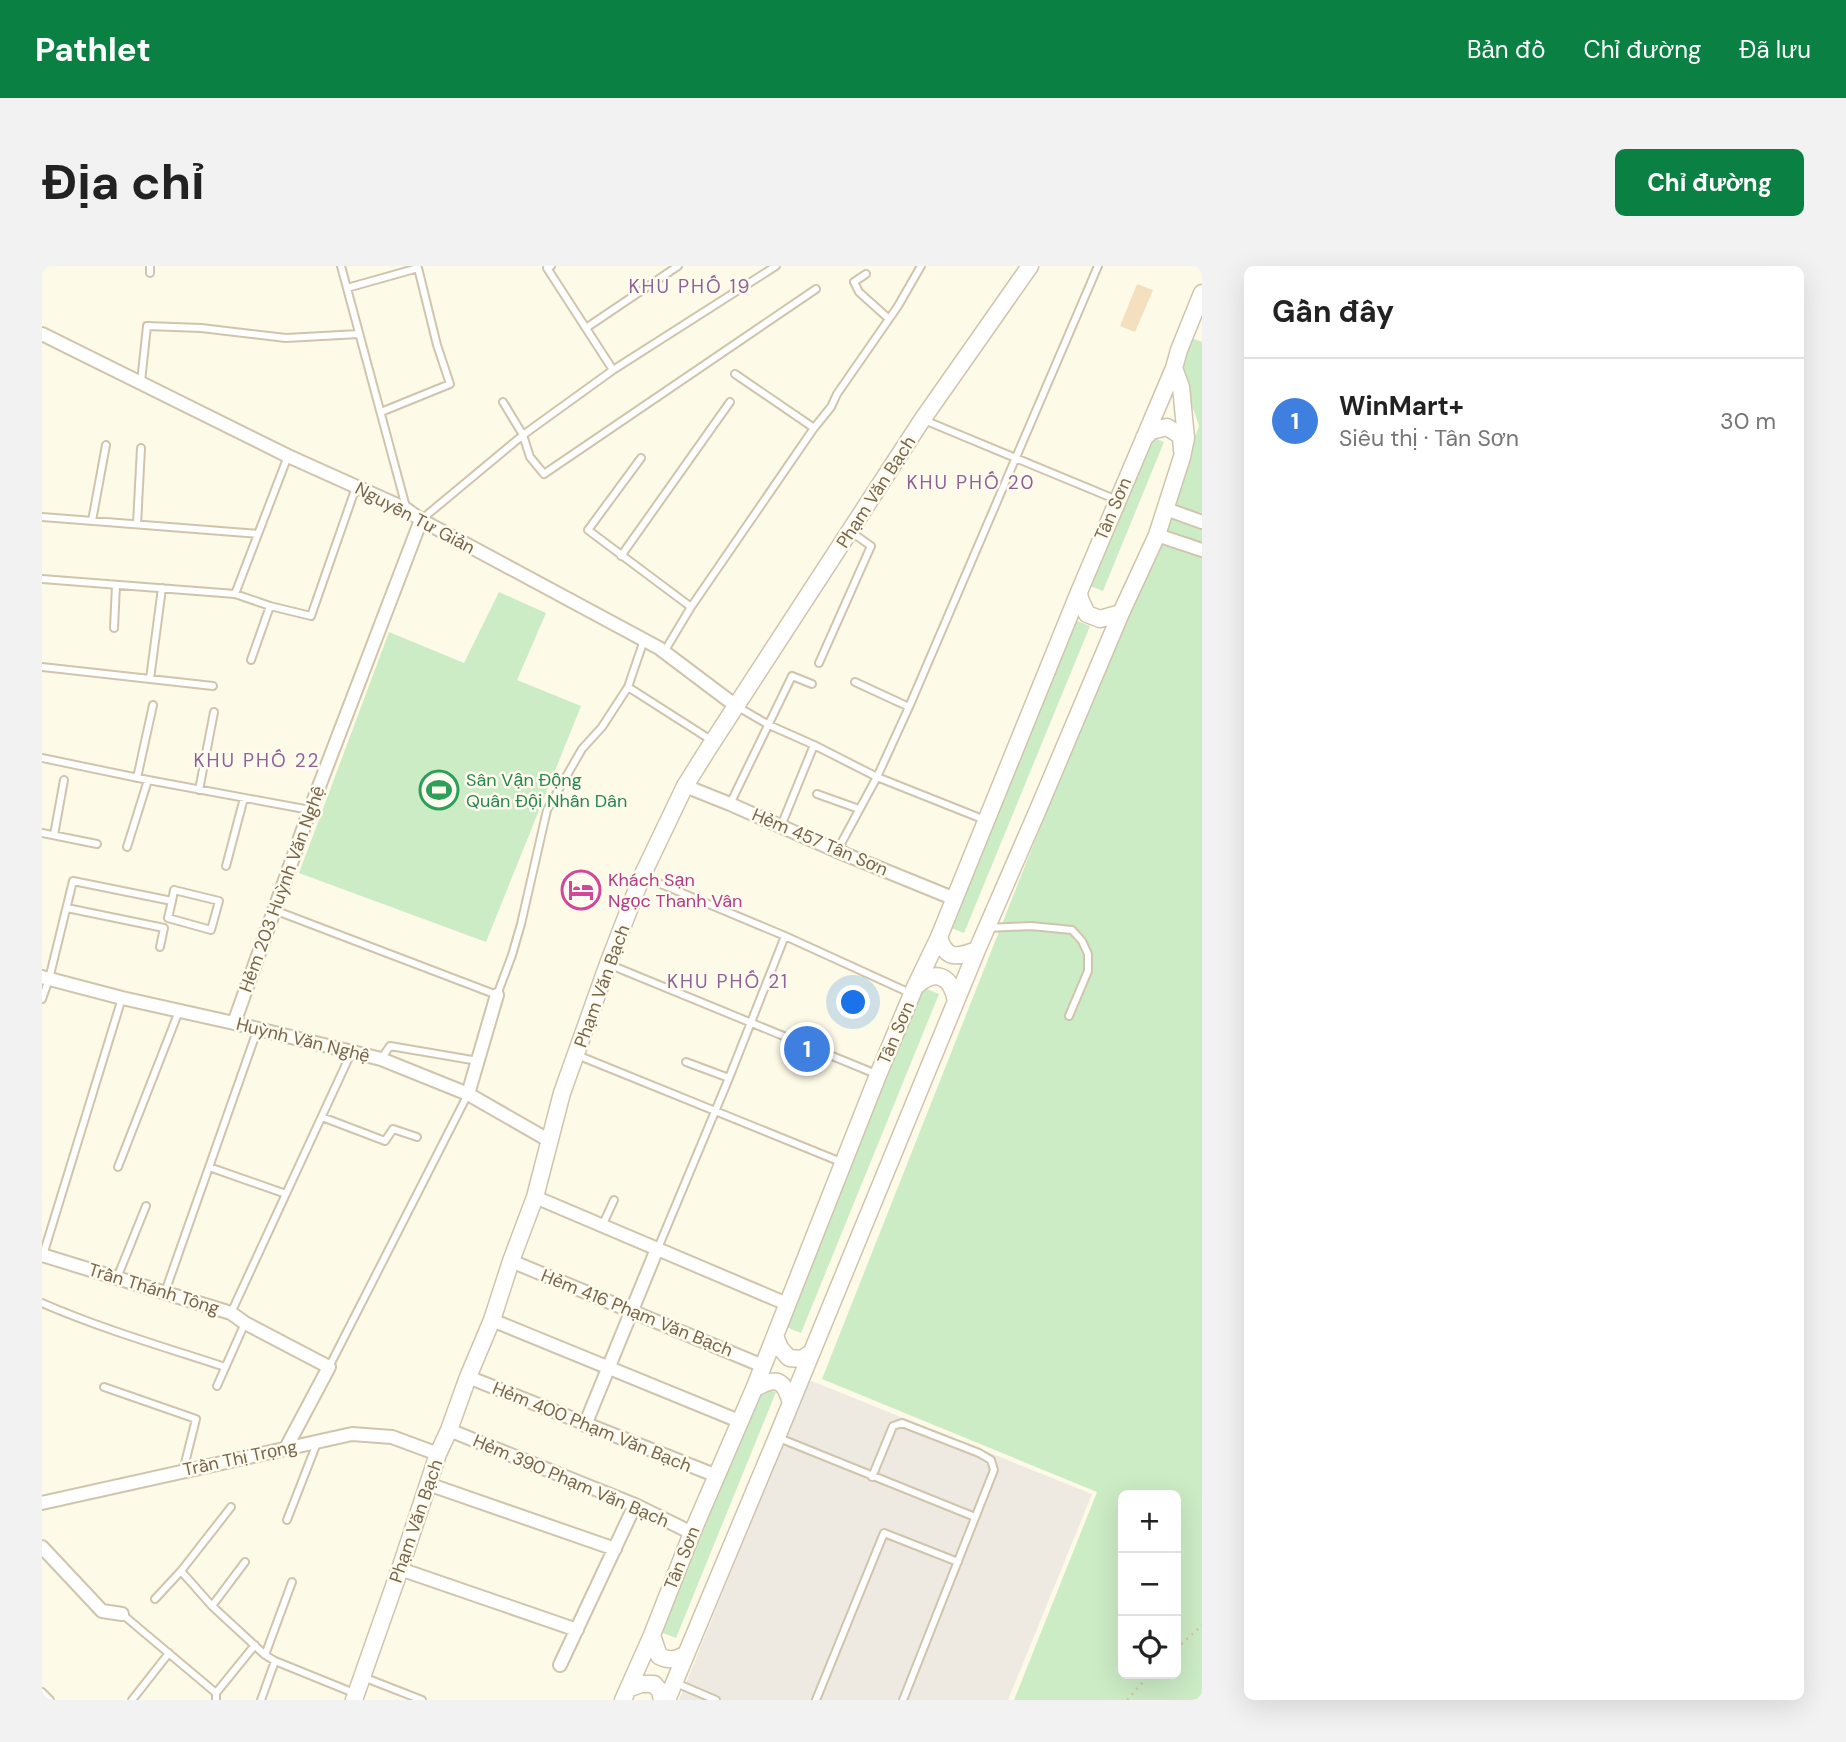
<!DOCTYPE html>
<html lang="vi">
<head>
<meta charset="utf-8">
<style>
	:root { --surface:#fff; --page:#f2f2f2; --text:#222; --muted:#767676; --line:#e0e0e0; --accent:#0b8043 }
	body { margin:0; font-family:"DM Sans",sans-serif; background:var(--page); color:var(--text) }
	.controls { position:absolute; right:21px; bottom:21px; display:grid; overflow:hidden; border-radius:10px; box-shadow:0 7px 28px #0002 }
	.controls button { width:63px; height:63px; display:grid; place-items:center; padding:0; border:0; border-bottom:2px solid var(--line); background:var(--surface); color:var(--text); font:35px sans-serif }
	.you { position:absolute; left:812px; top:737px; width:24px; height:24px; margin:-18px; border:5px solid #fff; border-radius:50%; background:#1a73e8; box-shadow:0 0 0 10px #1a73e833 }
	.badge { display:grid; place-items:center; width:46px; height:46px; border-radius:50%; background:var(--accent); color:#fff; font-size:23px; font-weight:700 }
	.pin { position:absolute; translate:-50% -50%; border:4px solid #fff; box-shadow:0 2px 7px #0006 }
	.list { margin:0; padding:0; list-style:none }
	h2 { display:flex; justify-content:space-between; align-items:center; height:91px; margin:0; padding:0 28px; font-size:30px }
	h2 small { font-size:23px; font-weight:400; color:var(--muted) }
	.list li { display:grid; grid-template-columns:46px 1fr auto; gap:21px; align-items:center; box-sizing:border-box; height:126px; padding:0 28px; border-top:2px solid var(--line) }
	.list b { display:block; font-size:26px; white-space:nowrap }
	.list p { margin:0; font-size:23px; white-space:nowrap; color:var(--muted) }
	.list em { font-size:23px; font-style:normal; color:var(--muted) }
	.icon { flex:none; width:38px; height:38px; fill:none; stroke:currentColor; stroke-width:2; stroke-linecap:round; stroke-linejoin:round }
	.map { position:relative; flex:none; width:1160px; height:1434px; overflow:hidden; border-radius:10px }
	header { display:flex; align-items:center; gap:42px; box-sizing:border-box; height:98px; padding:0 35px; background:var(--accent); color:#fff }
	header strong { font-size:33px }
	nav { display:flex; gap:38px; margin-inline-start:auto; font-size:24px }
	.intro { display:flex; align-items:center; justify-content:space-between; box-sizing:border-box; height:168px; padding:0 42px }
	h1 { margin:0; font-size:49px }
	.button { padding:18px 32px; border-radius:10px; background:var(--accent); color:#fff; font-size:24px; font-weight:700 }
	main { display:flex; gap:42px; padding:0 42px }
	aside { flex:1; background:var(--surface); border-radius:10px; box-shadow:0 7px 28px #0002 }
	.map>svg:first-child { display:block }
	.industrial { fill:#eeeae1 }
	.green { fill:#ccecc5; fill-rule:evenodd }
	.building { fill:#f4e0be }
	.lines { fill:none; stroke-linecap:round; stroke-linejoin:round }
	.service-casing { stroke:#d0c4ac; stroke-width:10 }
	.minor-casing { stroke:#d0c4ac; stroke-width:16 }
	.tertiary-casing { stroke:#d0c4ac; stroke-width:19 }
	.path { stroke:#d9c4a0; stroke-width:2.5; stroke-dasharray:2 5; stroke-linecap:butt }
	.service { stroke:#fff; stroke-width:6 }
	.minor { stroke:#fff; stroke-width:12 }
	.tertiary { stroke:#fff; stroke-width:16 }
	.labels { text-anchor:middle; stroke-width:5; stroke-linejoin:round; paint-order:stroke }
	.street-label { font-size:18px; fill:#79654a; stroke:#fffcef }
	.leisure-label { font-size:18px; fill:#27864d; stroke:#fffcef; text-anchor:start }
	.hotel-label { font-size:18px; fill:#b23c85; stroke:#fffcef; text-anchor:start }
	.neighbourhood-label { font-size:19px; letter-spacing:2px; fill:#8f6295; stroke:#fffcef }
</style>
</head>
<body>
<header>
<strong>Pathlet</strong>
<nav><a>Bản đồ</a><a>Chỉ đường</a><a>Đã lưu</a></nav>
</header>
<div class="intro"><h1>Địa chỉ</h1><a class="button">Chỉ đường</a></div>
<main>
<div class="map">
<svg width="1160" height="1434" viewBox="0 0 1160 1434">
	<rect width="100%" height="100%" fill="#fdfae7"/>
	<!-- industrial -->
	<path class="industrial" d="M 767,1114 L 1050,1228 L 966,1434 L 637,1434 Z"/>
	<!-- green -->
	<path class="green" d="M 1142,69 L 1160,76 L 1160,1434 L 972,1434 L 1055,1226 L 780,1113 L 1157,160 L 1133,89 ZM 1081,1229 L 1134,1229 L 1134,1408 L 1081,1408 Z
		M 1103,168 L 1122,176 L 1061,325 L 1041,317 Z
		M 457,326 L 504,347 L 475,414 L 539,440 L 444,676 L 257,607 L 347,366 L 422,397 Z
		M 1025,351 L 1048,360 L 922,667 L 897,657 Z
		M 873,718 L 897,728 L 759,1067 L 737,1058 Z
		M 712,1119 L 734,1126 L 634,1372 L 611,1363 Z"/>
	<!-- building -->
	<path class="building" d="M 1095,18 L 1111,24 L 1093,66 L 1078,60 Z"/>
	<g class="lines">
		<defs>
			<path id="service" d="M 108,0 L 108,7
				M 299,0 L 364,241
				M 509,0 L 505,2 L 571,104
				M 824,8 L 812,16 L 817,26 L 847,53
				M 305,22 L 376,2 L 395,79 L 408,118 L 339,146
				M 544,62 L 636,0
				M 693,108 L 772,162
				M 99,116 L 105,60 L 159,62 L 244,72 L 317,68
				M 461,136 L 481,169 L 488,191 L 502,208 L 774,23
				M 882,154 L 1075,234
				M 599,192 L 546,264 L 649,341
				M 0,251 L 216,268
				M 380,253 L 481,169 L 571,104 L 734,0
				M 50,255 L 64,179
				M 95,258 L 99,182
				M 579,290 L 688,136
				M 0,313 L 193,328 L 228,340 L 269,350 L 314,221
				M 193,328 L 246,190
				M 72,362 L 74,319
				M 622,386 L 649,341 L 772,162 L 789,141 L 795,128 L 856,40 L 879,0
				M 209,394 L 228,340
				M 777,397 L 829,280 L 809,266
				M 0,401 L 171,420
				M 108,413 L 120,322
				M 813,416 L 867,441
				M 586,421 L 669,474
				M 696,441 L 727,459 L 772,479 L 835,511 L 943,554
				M 0,492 L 106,514 L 268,544
				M 95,512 L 111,439
				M 157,524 L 172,446
				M 775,528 L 817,543
				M 688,538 L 750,410 L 770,418
				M 739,560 L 772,479
				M 0,567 L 55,578
				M 12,569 L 22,514
				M 85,581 L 106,514
				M 795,585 L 835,511 L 867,441 L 1056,0
				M 184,600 L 202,532
				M 602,611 L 743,670 L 868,727
				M 25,642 L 122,662 L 118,681
				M 232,644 L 455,729 L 470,689 L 479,658 L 505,544 L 540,483 L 560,461 L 586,421 L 602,374
				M 946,662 L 989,660 L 1030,664 L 1040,675 L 1046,688 L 1046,705 L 1027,750
				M 566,698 L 834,808
				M 0,733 L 7,713 L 31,615 L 130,635 L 132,624 L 177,635 L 169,664 L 126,652 L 130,635
				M 535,789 L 799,896
				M 339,793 L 348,780 L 436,795
				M 644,796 L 687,812
				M 280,851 L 343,875 L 351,863 L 375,871
				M 76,901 L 137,745
				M 167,901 L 244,928
				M 560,960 L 572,934
				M 616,982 L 687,812 L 743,670
				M 1,989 L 80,732
				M 75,1012 L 104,940
				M 123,1026 L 216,762
				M 0,1037 C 60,1063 122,1081 183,1101
				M 189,1047 L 310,785
				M 287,1101 L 426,828
				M 175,1120 L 203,1057
				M 62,1121 L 154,1153 L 141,1205
				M 737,1172 L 933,1251
				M 830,1211 L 851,1160 L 860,1157 L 937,1187 L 949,1194 L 952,1204 L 861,1434
				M 245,1254 L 275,1177
				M 139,1305 L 170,1340 L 223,1389 L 233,1395 L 312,1427
				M 113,1333 L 139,1305 L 189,1241
				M 170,1340 L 203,1296
				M 80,1348 L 174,1427 L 174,1434
				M 223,1389 L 250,1316
				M 321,1411 L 380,1434
				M 634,1417 L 674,1434
				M 0,1426 L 8,1434
				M 174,1427 L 213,1379
				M 90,1434 L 127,1387
				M 219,1434 L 233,1395
				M 774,1434 L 842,1267 L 916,1296"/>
			<path id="minor" d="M 0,68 L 246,190 L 364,243 L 379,254 L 617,382 L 694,440
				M 1124,243 L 1160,256
				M 1115,269 L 1160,284
				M 643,520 L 688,538 L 795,585 L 913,633
				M 0,711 L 80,732 L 192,757 L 339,793 L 426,828 L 508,875
				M 192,757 L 268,544 L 379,254
				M 426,828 L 455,729
				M 493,931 L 745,1038
				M 0,989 L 189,1047 L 203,1057 L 287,1101 L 244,1182
				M 469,995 L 721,1100
				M 450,1054 L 697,1155
				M 426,1111 L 675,1210
				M 543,1159 L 615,983
				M 407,1164 L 593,1239 L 650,1267
				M 386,1218 L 573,1283
				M 0,1237 L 310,1168 L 350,1171 L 396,1188
				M 0,1281 L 60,1345 L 80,1348
				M 358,1303 L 535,1364
				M 518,1399 L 593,1239"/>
			<path id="tertiary" d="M 1102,172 L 1109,165 L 1125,161 L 1139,170 L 1140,185
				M 1037,326 L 1038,333 L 1045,348 L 1058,353 L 1079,347
				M 897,671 C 904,695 916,691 935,684
				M 873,721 C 893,702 909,709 914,735
				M 733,1070 L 738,1082 L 747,1092 L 760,1093 L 770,1086
				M 712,1123 C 734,1110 742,1113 749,1137
				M 610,1369 L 617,1390 C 627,1395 634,1394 644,1388
				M 586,1423 L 599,1418 L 612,1418 L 618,1425 L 620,1434
				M 312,1434 L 358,1303 L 396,1188 L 407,1164 L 426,1111 L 450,1054 L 469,995 L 493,931 L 520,827 L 566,698 L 600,610 L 643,520 L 668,480 L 880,154 L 988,0
				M 581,1434 L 610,1369 L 650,1267 L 712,1123 L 836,809 L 873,721 L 897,671 L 1037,326 L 1132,102 L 1137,84 L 1160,27
				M 625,1434 L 735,1171 L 935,684 L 995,546 L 1079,347 L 1115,269 L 1140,191 L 1144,172 L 1139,121 L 1132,102"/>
		</defs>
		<!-- service casing -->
		<use href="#service" class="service-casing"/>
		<!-- minor casing -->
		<use href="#minor" class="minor-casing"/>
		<!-- tertiary casing -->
		<use href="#tertiary" class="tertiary-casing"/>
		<!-- path -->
		<path class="path" d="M 1134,1383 L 1160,1359
			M 1085,1434 L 1108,1408"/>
		<!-- service -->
		<use href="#service" class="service"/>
		<!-- minor -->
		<use href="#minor" class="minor"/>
		<!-- tertiary -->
		<use href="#tertiary" class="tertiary"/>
	</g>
	<!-- icons -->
	<defs>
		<symbol id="stadium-ring" viewBox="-11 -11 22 22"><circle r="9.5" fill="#fffcef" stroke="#2e9e5b" stroke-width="1.5"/><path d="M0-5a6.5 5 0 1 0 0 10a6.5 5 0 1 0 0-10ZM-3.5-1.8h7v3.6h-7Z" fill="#2e9e5b"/></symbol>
		<symbol id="hotel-ring" viewBox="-11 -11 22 22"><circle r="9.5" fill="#fffcef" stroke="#d1479c" stroke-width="1.5"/><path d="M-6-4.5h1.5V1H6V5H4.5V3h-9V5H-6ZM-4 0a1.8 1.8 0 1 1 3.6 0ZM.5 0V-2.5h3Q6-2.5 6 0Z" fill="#d1479c"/></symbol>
	</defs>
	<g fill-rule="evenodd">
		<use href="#stadium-ring" x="375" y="502" width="44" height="44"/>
		<use href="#hotel-ring" x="517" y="602" width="44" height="44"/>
	</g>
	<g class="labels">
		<!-- street labels -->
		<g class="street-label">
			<text transform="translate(834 226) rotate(-57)" y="6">Phạm Văn Bạch</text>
			<text transform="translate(1071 243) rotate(-67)" y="6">Tân Sơn</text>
			<text transform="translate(373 252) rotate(28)" y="6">Nguyễn Tư Giản</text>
			<text transform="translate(778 576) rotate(23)" y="6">Hẻm 457 Tân Sơn</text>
			<text transform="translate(240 623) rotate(-70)" y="6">Hẻm 203 Huỳnh Văn Nghệ</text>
			<text transform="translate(560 720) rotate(-70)" y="6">Phạm Văn Bạch</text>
			<text transform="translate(854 767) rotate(-67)" y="6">Tân Sơn</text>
			<text transform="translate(261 774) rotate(14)" y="6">Huỳnh Văn Nghệ</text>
			<text transform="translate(112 1023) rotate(17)" y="6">Trần Thánh Tông</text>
			<text transform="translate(595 1047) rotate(22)" y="6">Hẻm 416 Phạm Văn Bạch</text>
			<text transform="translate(550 1161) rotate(22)" y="6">Hẻm 400 Phạm Văn Bạch</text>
			<text transform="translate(198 1192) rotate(-12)" y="6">Trần Thị Trọng</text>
			<text transform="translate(529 1215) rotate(23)" y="6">Hẻm 390 Phạm Văn Bạch</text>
			<text transform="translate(374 1255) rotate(-71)" y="6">Phạm Văn Bạch</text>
			<text transform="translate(640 1292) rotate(-68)" y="6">Tân Sơn</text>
		</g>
		<!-- leisure labels -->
		<g class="leisure-label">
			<text x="424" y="520">Sân Vận Động<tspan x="424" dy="21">Quân Đội Nhân Dân</tspan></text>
		</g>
		<!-- hotel labels -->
		<g class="hotel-label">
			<text x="566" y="620">Khách Sạn<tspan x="566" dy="21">Ngọc Thanh Vân</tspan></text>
		</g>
		<!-- neighbourhood labels -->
		<g class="neighbourhood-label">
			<text x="648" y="27">KHU PHỐ 19</text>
			<text x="929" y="223">KHU PHỐ 20</text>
			<text x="215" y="501">KHU PHỐ 22</text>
			<text x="686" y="722">KHU PHỐ 21</text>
		</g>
	</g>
</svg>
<div class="controls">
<button>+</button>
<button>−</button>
<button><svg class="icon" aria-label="locate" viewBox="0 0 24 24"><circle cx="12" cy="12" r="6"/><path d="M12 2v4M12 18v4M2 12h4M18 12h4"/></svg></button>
</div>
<div class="you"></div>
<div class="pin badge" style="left:765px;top:783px;background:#3f7fe0">1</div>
</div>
<aside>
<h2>Gần đây<small></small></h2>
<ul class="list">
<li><span class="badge" style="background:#3f7fe0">1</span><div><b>WinMart+</b><p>Siêu thị · Tân Sơn</p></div><em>30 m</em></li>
</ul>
</aside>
</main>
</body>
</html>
